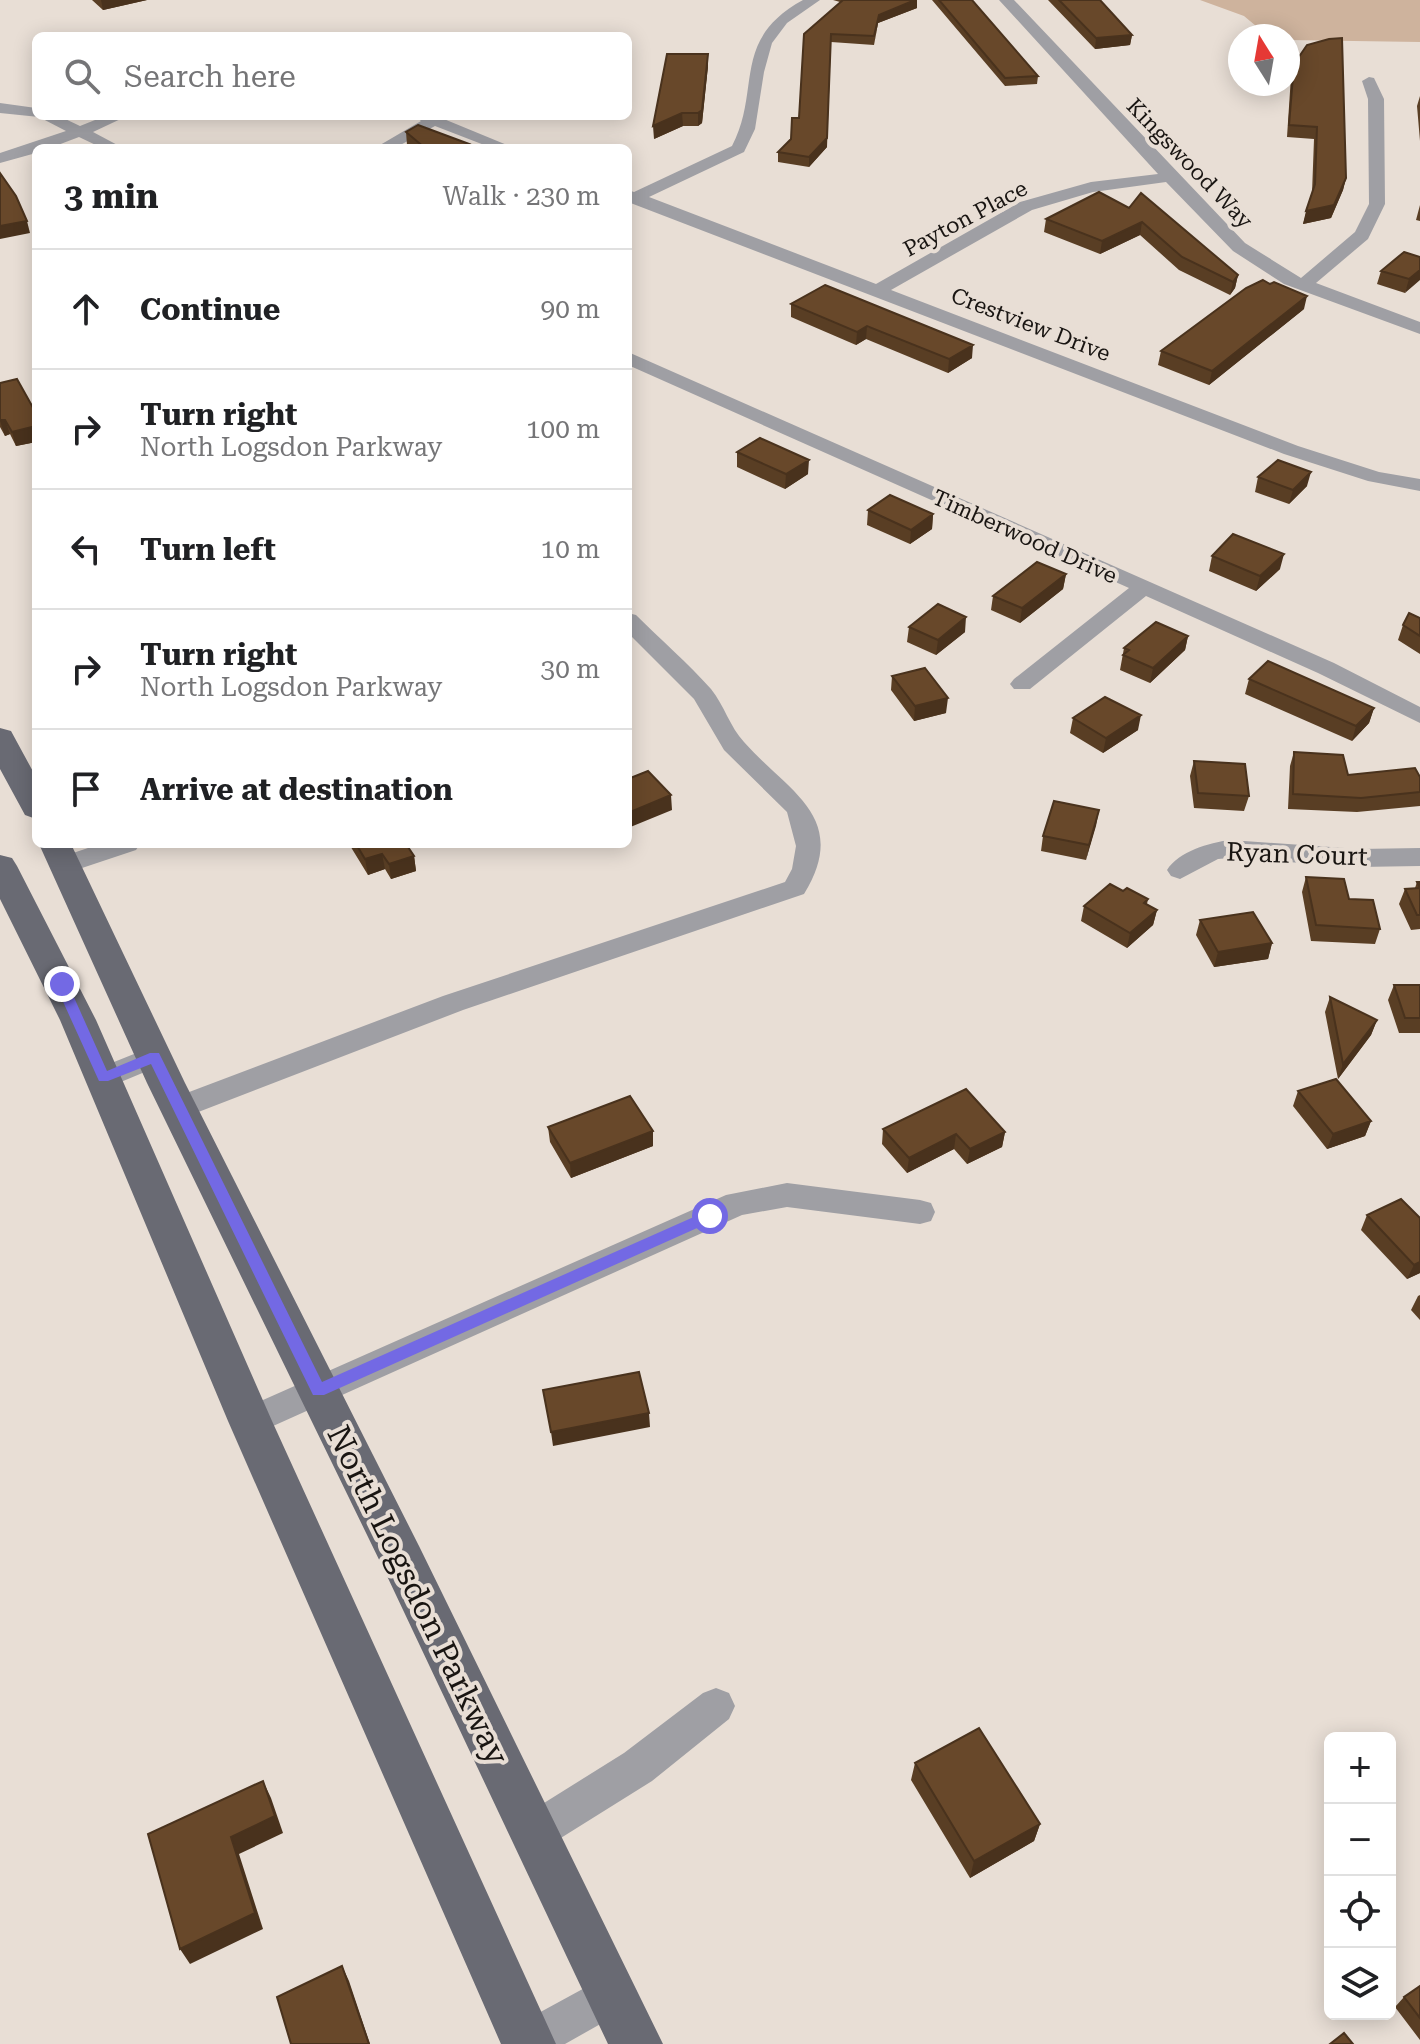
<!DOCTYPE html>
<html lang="en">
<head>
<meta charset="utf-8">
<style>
	:root { --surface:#fff; --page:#f2f2f2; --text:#202124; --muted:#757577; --line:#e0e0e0 }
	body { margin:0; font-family:"Roboto Serif",serif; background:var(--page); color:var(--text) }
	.controls { position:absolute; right:24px; bottom:24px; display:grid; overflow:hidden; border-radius:12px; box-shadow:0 4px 20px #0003 }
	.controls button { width:72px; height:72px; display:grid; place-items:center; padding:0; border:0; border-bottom:2px solid var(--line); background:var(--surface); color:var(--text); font:40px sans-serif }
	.compass { position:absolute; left:1228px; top:24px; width:72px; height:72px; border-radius:50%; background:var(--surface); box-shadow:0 4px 20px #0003; rotate:349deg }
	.stop { position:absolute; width:24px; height:24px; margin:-18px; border:6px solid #7369e4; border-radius:50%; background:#fff }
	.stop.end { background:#7369e4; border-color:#fff; box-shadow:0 2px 8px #0008 }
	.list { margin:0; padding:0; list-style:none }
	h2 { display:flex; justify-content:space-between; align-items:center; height:104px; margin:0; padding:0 32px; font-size:34px }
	h2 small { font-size:26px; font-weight:400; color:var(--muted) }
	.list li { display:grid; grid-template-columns:52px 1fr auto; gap:24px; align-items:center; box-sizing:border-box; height:120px; padding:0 32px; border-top:2px solid var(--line) }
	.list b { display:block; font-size:30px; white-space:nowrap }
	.list p { margin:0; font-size:26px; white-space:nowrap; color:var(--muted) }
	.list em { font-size:26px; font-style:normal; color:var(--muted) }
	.icon { flex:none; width:44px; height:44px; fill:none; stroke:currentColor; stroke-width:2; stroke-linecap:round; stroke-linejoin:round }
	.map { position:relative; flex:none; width:1420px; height:2044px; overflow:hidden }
	.search { position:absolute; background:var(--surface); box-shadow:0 4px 20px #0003; left:32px; top:32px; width:600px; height:88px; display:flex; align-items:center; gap:20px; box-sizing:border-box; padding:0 28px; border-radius:12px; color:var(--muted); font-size:30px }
	.panel { position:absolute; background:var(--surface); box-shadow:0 4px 20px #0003; left:32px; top:144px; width:600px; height:704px; border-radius:12px }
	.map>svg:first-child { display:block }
	.green { fill:#ceb39d }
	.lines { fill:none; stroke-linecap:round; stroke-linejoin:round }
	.minor { fill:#9f9fa4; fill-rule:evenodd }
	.major { fill:#696a73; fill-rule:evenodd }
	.wall { fill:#593e24 }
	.shaded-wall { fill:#49321d }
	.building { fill:#68482a; stroke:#49321d; stroke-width:2 }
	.route { fill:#7369e4 }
	.labels { text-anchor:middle; stroke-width:8; stroke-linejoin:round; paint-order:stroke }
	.far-street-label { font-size:22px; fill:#191512; stroke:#e8ded5 }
	.street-label { font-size:26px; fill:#191512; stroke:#e8ded5 }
	.near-street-label { font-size:32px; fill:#191512; stroke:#e8ded5 }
</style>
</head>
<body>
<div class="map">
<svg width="1420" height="2044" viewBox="0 0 1420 2044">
	<rect width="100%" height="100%" fill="#e8ded5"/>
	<!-- green -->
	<path class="green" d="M 1200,0 L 1420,0 L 1420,42 L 1288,40 L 1288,36 L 1268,36 L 1244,16 Z"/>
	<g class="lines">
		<!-- minor -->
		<path class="minor" d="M 803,0 L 820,0 L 787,23 L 772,43 L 764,72 L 755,129 L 744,152 L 649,197 L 876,284 L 1020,202 L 1091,182 L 1158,174 L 999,0 L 1014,0 L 1245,243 L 1301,278 L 1355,232 L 1369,204 L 1368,99 L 1362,81 L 1369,77 L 1374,78 L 1384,99 L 1385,204 L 1368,239 L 1316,283 L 1420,322 L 1420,334 L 1284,284 L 1233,251 L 1166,182 L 1093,192 L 1032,210 L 891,290 L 1298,446 L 1379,472 L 1420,479 L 1420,491 L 1368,481 L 1284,454 L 628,202 L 628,190 L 634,192 L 732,146 C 762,89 730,40 803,0 Z
			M 0,103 L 36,108 L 36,116 L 59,116 L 80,126 L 105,116 L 127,116 L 93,132 L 123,148 L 102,148 L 79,137 L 50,148 L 36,148 L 36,153 L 0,163 L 0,153 L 66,131 L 39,117 L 0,113 Z
			M 415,116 L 439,117 L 514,148 L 492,148 L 435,126 L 395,148 L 375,148 L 421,121 Z
			M 628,352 L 1334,663 L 1420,707 L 1420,723 L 1318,673 L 1146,596 L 1030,689 L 1014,689 L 1010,684 L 1014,679 L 1129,588 L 628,365 Z
			M 628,613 L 636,615 C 661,640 688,663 711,689 C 724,705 730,727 744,742 C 788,792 851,817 804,894 L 463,1010 L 188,1116 L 178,1119 L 168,1116 L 163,1108 L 168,1100 L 443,996 L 785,882 L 792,869 L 796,846 L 787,812 L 724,750 L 694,699 L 628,633 Z
			M 1230,840 L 1359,849 L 1420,848 L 1420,866 L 1359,867 L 1230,858 L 1218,859 L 1180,879 L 1171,876 L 1167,870 C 1179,851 1209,843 1230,840 Z
			M 100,844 L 140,844 L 136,850 L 64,874 L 55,871 L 51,865 L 55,859 Z
			M 154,1046 L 164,1050 L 168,1057 L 164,1064 L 104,1089 L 94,1086 L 90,1078 L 94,1070 Z
			M 787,1183 L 920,1200 L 931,1203 L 935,1212 L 931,1221 L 920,1224 L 787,1207 L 742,1215 L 262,1431 L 250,1436 L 238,1431 L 233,1421 L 238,1411 L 726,1195 Z
			M 716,1688 L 729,1693 L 735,1706 L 729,1719 L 652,1781 L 548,1846 L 534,1852 L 520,1846 L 514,1832 L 520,1818 L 624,1753 L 703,1693 Z
			M 612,1973 L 627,1979 L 633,1994 L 627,2009 L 565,2044 L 508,2044 L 513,2027 Z"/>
		<!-- major -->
		<path class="major" d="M 0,728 L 11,731 L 36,777 L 36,819 L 25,815 L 0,769 Z
			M 39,844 L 71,844 L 185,1083 L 419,1546 L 663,2044 L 608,2044 L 387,1576 L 147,1083 Z
			M 0,855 L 12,858 L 17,866 L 96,1020 L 272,1421 L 556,2044 L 501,2044 L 228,1421 L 60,1020 L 0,899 Z"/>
	</g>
	<!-- wall -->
	<path class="wall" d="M 92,0 L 147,0 L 103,10 Z
		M 833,0 L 917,0 L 917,8 L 878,23 L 874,45 L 831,42 L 827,147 L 809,167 L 778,162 L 778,152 L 791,139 L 840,2 Z
		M 932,0 L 972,0 L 1038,76 L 1037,84 L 1005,86 Z
		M 1048,0 L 1100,0 L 1132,35 L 1130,45 L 1095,49 Z
		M 1294,64 L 1346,178 L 1343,190 L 1331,218 L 1303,224 L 1312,193 L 1314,139 L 1287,137 L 1291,76 Z
		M 708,66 L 702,123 L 698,126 L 683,126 L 654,139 Z
		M 1420,96 L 1420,141 L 1417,106 Z
		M 406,132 L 469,147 L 471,148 L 411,148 L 407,145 Z
		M 1099,192 L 1238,275 L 1235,288 L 1230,295 L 1179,270 L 1140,235 L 1100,254 L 1044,232 L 1046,219 Z
		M 1420,205 L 1420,221 L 1416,220 Z
		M 1420,257 L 1405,293 L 1377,284 L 1381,271 Z
		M 791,304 L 972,358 L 948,373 L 866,339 L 856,345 L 791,317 Z
		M 1304,309 L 1209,385 L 1158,365 L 1161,351 Z
		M 0,383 L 36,413 L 36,442 L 16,446 L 10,434 L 5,436 L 0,427 Z
		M 737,452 L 808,474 L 785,489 L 737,467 Z
		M 1258,477 L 1307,486 L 1289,504 L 1255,492 Z
		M 868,510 L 933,514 L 932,529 L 910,544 L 867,525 Z
		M 1212,556 L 1280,569 L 1256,591 L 1209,571 Z
		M 1066,574 L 1063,589 L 1020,623 L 991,610 L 993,596 Z
		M 1420,618 L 1420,654 L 1398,640 L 1403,625 Z
		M 909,627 L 965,632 L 936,655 L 907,642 Z
		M 1188,636 L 1185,650 L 1150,683 L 1120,670 L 1124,648 Z
		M 892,676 L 946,713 L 914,721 L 891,690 Z
		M 1249,679 L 1374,708 L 1369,723 L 1352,741 L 1245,694 Z
		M 1073,718 L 1138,730 L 1103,753 L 1070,733 Z
		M 1294,752 L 1348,775 L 1420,777 L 1420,806 L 1357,812 L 1288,809 L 1290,766 Z
		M 1194,761 L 1249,796 L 1244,811 L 1194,808 L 1190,776 Z
		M 1099,810 L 1086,860 L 1041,851 L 1043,836 Z
		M 349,844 L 406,844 L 414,856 L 416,871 L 391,879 L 385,869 L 368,875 Z
		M 1306,877 L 1380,929 L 1375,944 L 1311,941 L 1302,892 Z
		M 1417,882 L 1420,882 L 1420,929 L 1411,930 L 1399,904 L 1405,889 L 1415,888 Z
		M 1123,891 L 1148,899 L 1147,904 L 1157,910 L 1153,925 L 1127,948 L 1081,921 L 1084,906 Z
		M 1200,920 L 1272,943 L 1268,959 L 1214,967 L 1196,935 Z
		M 1394,985 L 1420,985 L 1420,1033 L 1399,1033 L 1388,1000 Z
		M 1330,997 L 1377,1020 L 1371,1035 L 1338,1079 L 1325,1012 Z
		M 1298,1091 L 1371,1121 L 1365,1136 L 1327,1149 L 1293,1106 Z
		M 548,1127 L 653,1131 L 653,1146 L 571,1178 L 550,1142 Z
		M 883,1129 L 1005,1132 L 1002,1147 L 967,1164 L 954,1149 L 907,1173 L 882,1144 Z
		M 1367,1215 L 1420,1218 L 1420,1273 L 1407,1279 L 1361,1230 Z
		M 1420,1295 L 1420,1320 L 1411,1310 L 1418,1296 Z
		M 915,1763 L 1040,1824 L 1034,1841 L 970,1878 L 911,1780 Z
		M 1420,1986 L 1420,2040 L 1395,2007 L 1404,1997 Z"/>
	<!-- shaded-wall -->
	<path class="shaded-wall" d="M 101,0 L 147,0 L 103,10 Z
		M 915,0 L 917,0 L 917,8 L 878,23 L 874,45 L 879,15 Z
		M 1132,35 L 1130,45 L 1095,49 L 1096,38 Z
		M 708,54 L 708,66 L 702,123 L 698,126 L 698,113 Z
		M 682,113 L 683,126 L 654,139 L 653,126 Z
		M 827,138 L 827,147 L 809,167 L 809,157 Z
		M 1346,178 L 1343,190 L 1331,218 L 1303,224 L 1306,211 Z
		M 27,221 L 30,233 L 0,239 L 0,226 Z
		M 1142,222 L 1140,235 L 1100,254 L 1102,241 Z
		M 1420,270 L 1420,280 L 1405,293 L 1409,279 Z
		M 1238,275 L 1235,288 L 1230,295 L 1233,282 Z
		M 1307,296 L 1304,309 L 1209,385 L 1212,371 Z
		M 867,326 L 866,339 L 856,345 L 857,332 Z
		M 973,345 L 972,358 L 948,373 L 949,359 Z
		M 5,420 L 10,434 L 5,436 L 0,421 Z
		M 36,426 L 36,442 L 16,446 L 12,432 Z
		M 809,460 L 808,474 L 785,489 L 786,474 Z
		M 1311,472 L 1307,486 L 1289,504 L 1293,490 Z
		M 933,514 L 932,529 L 910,544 L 911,530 Z
		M 1284,554 L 1280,569 L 1256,591 L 1260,576 Z
		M 1066,574 L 1063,589 L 1020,623 L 1022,608 Z
		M 966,617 L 965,632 L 936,655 L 938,640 Z
		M 1188,636 L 1185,650 L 1150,683 L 1153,668 Z
		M 948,698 L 946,713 L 914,721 L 915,706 Z
		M 1374,708 L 1369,723 L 1352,741 L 1356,726 Z
		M 1141,715 L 1138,730 L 1103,753 L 1106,738 Z
		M 671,795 L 672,810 L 628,828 L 628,813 Z
		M 1099,810 L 1096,826 L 1086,860 L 1089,845 Z
		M 382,854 L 385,869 L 368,875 L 365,859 Z
		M 414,856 L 416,871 L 391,879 L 389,864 Z
		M 1157,910 L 1153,925 L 1127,948 L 1130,933 Z
		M 1272,943 L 1268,959 L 1214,967 L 1218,952 Z
		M 1377,1020 L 1371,1035 L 1338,1079 L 1343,1064 Z
		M 1371,1121 L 1365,1136 L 1327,1149 L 1333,1134 Z
		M 653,1131 L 653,1146 L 571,1178 L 570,1163 Z
		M 1005,1132 L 1002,1147 L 967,1164 L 970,1149 Z
		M 956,1134 L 954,1149 L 907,1173 L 909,1158 Z
		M 1420,1262 L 1420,1273 L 1407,1279 L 1414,1265 Z
		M 649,1413 L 650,1427 L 553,1446 L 551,1432 Z
		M 263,1781 L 271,1798 L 283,1833 L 239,1854 L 263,1929 L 190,1964 L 180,1949 L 231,1837 Z
		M 1040,1824 L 1034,1841 L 970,1878 L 974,1861 Z
		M 342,1966 L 349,1981 L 370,2044 L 369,2044 Z"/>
	<!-- building -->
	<path class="building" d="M 843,0 L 915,0 L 879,15 L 874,36 L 831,34 L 827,138 L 809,157 L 778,152 L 791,139 L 792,118 L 799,118 L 804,34 Z
		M 939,0 L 972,0 L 1038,76 L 1005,78 Z
		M 1059,0 L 1100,0 L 1132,35 L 1096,38 Z
		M 1342,38 L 1346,178 L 1334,205 L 1306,211 L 1315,184 L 1317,127 L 1289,125 L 1294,64 L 1307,45 L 1329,39 Z
		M 667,54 L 708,54 L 702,110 L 698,113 L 682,113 L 653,126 Z
		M 418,125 L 469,144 L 465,146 L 471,148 L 425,148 L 406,132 Z
		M 0,173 L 16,196 L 27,221 L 0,226 Z
		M 1099,192 L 1129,208 L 1141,193 L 1238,275 L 1233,282 L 1182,257 L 1142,222 L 1102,241 L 1046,219 Z
		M 1404,252 L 1420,257 L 1420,270 L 1409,279 L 1381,271 Z
		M 1263,280 L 1270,284 L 1274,282 L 1307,296 L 1212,371 L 1161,351 L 1246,288 Z
		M 825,285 L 973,345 L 949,359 L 867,326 L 857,332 L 791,304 Z
		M 17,379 L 36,413 L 36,426 L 12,432 L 5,420 L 0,420 L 0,383 Z
		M 760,438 L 809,460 L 786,474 L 737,452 Z
		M 1278,460 L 1311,472 L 1293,490 L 1258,477 Z
		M 890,495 L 933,514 L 911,530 L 868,510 Z
		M 1233,534 L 1284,554 L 1260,576 L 1212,556 Z
		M 1037,562 L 1066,574 L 1022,608 L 993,596 Z
		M 938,604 L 966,617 L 938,640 L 909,627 Z
		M 1409,613 L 1420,618 L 1420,636 L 1403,625 Z
		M 1156,622 L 1188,636 L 1153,668 L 1123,655 L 1129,650 L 1124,648 Z
		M 1268,661 L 1374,708 L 1356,726 L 1249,679 Z
		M 925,668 L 948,698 L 915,706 L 892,676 Z
		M 1105,697 L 1141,715 L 1106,738 L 1073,718 Z
		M 1294,752 L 1343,755 L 1348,775 L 1415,768 L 1420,777 L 1420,792 L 1361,798 L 1293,794 Z
		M 1194,761 L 1245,764 L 1249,796 L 1198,793 Z
		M 648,771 L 671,795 L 628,813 L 628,779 Z
		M 1054,801 L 1099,810 L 1089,845 L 1043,836 Z
		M 356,844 L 406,844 L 414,856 L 389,864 L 382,854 L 365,859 Z
		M 1306,877 L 1344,879 L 1349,899 L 1373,900 L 1380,929 L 1316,925 Z
		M 1417,882 L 1420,882 L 1420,915 L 1417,915 L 1405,889 L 1420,888 Z
		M 1110,884 L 1123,891 L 1127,888 L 1148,899 L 1144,903 L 1157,910 L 1130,933 L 1084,906 Z
		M 1253,912 L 1272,943 L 1218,952 L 1200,920 Z
		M 1394,985 L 1420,985 L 1420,1018 L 1405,1018 Z
		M 1330,997 L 1377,1020 L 1343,1064 Z
		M 1336,1079 L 1371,1121 L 1333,1134 L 1298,1091 Z
		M 966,1089 L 1005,1132 L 970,1149 L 956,1134 L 909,1158 L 883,1129 Z
		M 630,1096 L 653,1131 L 570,1163 L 548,1127 Z
		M 1401,1199 L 1420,1218 L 1420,1262 L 1414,1265 L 1367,1215 Z
		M 639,1372 L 649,1413 L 551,1432 L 543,1390 Z
		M 979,1728 L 1040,1824 L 974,1861 L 915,1763 Z
		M 263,1781 L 275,1816 L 231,1837 L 255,1913 L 180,1949 L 148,1834 Z
		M 342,1966 L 369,2044 L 291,2044 L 277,1997 Z
		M 1420,1986 L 1420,2018 L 1404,1997 Z
		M 1344,2033 L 1353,2044 L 1330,2044 Z"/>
	<!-- route -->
	<path class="route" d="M 62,979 L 68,984 L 107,1071 L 150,1053 L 159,1053 L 322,1382 L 705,1212 L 710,1210 L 717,1216 L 715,1220 L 324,1395 L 313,1395 L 151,1064 L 108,1081 L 99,1081 L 55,984 Z"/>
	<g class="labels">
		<!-- far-street labels -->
		<g class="far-street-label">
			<text transform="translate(1190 163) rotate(46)" y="8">Kingswood Way</text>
			<text transform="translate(965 218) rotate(-28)" y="8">Payton Place</text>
			<text transform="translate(1031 324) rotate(21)" y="8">Crestview Drive</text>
			<text transform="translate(1025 536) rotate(24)" y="8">Timberwood Drive</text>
		</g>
		<!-- street labels -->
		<g class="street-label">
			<text transform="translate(1297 854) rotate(2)" y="9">Ryan Court</text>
		</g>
		<!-- near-street labels -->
		<g class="near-street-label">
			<text transform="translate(418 1595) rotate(64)" y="11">North Logsdon Parkway</text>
		</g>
	</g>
</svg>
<div class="controls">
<button>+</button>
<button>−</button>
<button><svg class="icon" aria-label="locate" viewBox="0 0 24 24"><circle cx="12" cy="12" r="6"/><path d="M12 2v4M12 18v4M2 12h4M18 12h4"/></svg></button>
<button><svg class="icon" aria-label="layers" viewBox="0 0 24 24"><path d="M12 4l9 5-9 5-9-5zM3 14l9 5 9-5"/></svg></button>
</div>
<svg class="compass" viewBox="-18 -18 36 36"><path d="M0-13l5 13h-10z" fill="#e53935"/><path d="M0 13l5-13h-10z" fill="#757577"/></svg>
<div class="stop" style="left:710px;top:1216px"></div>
<div class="stop end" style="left:62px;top:984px"></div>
<div class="search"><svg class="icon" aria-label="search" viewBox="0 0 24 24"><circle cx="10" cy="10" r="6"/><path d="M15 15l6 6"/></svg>Search here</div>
<section class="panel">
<h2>3 min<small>Walk · 230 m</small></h2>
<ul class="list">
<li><svg class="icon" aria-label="ahead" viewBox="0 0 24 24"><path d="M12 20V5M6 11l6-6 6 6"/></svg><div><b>Continue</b></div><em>90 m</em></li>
<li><svg class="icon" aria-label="right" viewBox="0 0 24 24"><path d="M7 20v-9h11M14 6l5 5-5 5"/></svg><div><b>Turn right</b><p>North Logsdon Parkway</p></div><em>100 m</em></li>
<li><svg class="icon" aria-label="left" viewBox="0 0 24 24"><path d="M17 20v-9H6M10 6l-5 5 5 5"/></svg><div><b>Turn left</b></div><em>10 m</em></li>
<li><svg class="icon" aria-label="right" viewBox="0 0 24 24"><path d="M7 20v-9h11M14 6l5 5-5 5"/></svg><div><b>Turn right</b><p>North Logsdon Parkway</p></div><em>30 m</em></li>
<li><svg class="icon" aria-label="arrive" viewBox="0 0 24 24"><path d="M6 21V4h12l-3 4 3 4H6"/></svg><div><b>Arrive at destination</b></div></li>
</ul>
</section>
</div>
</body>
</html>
